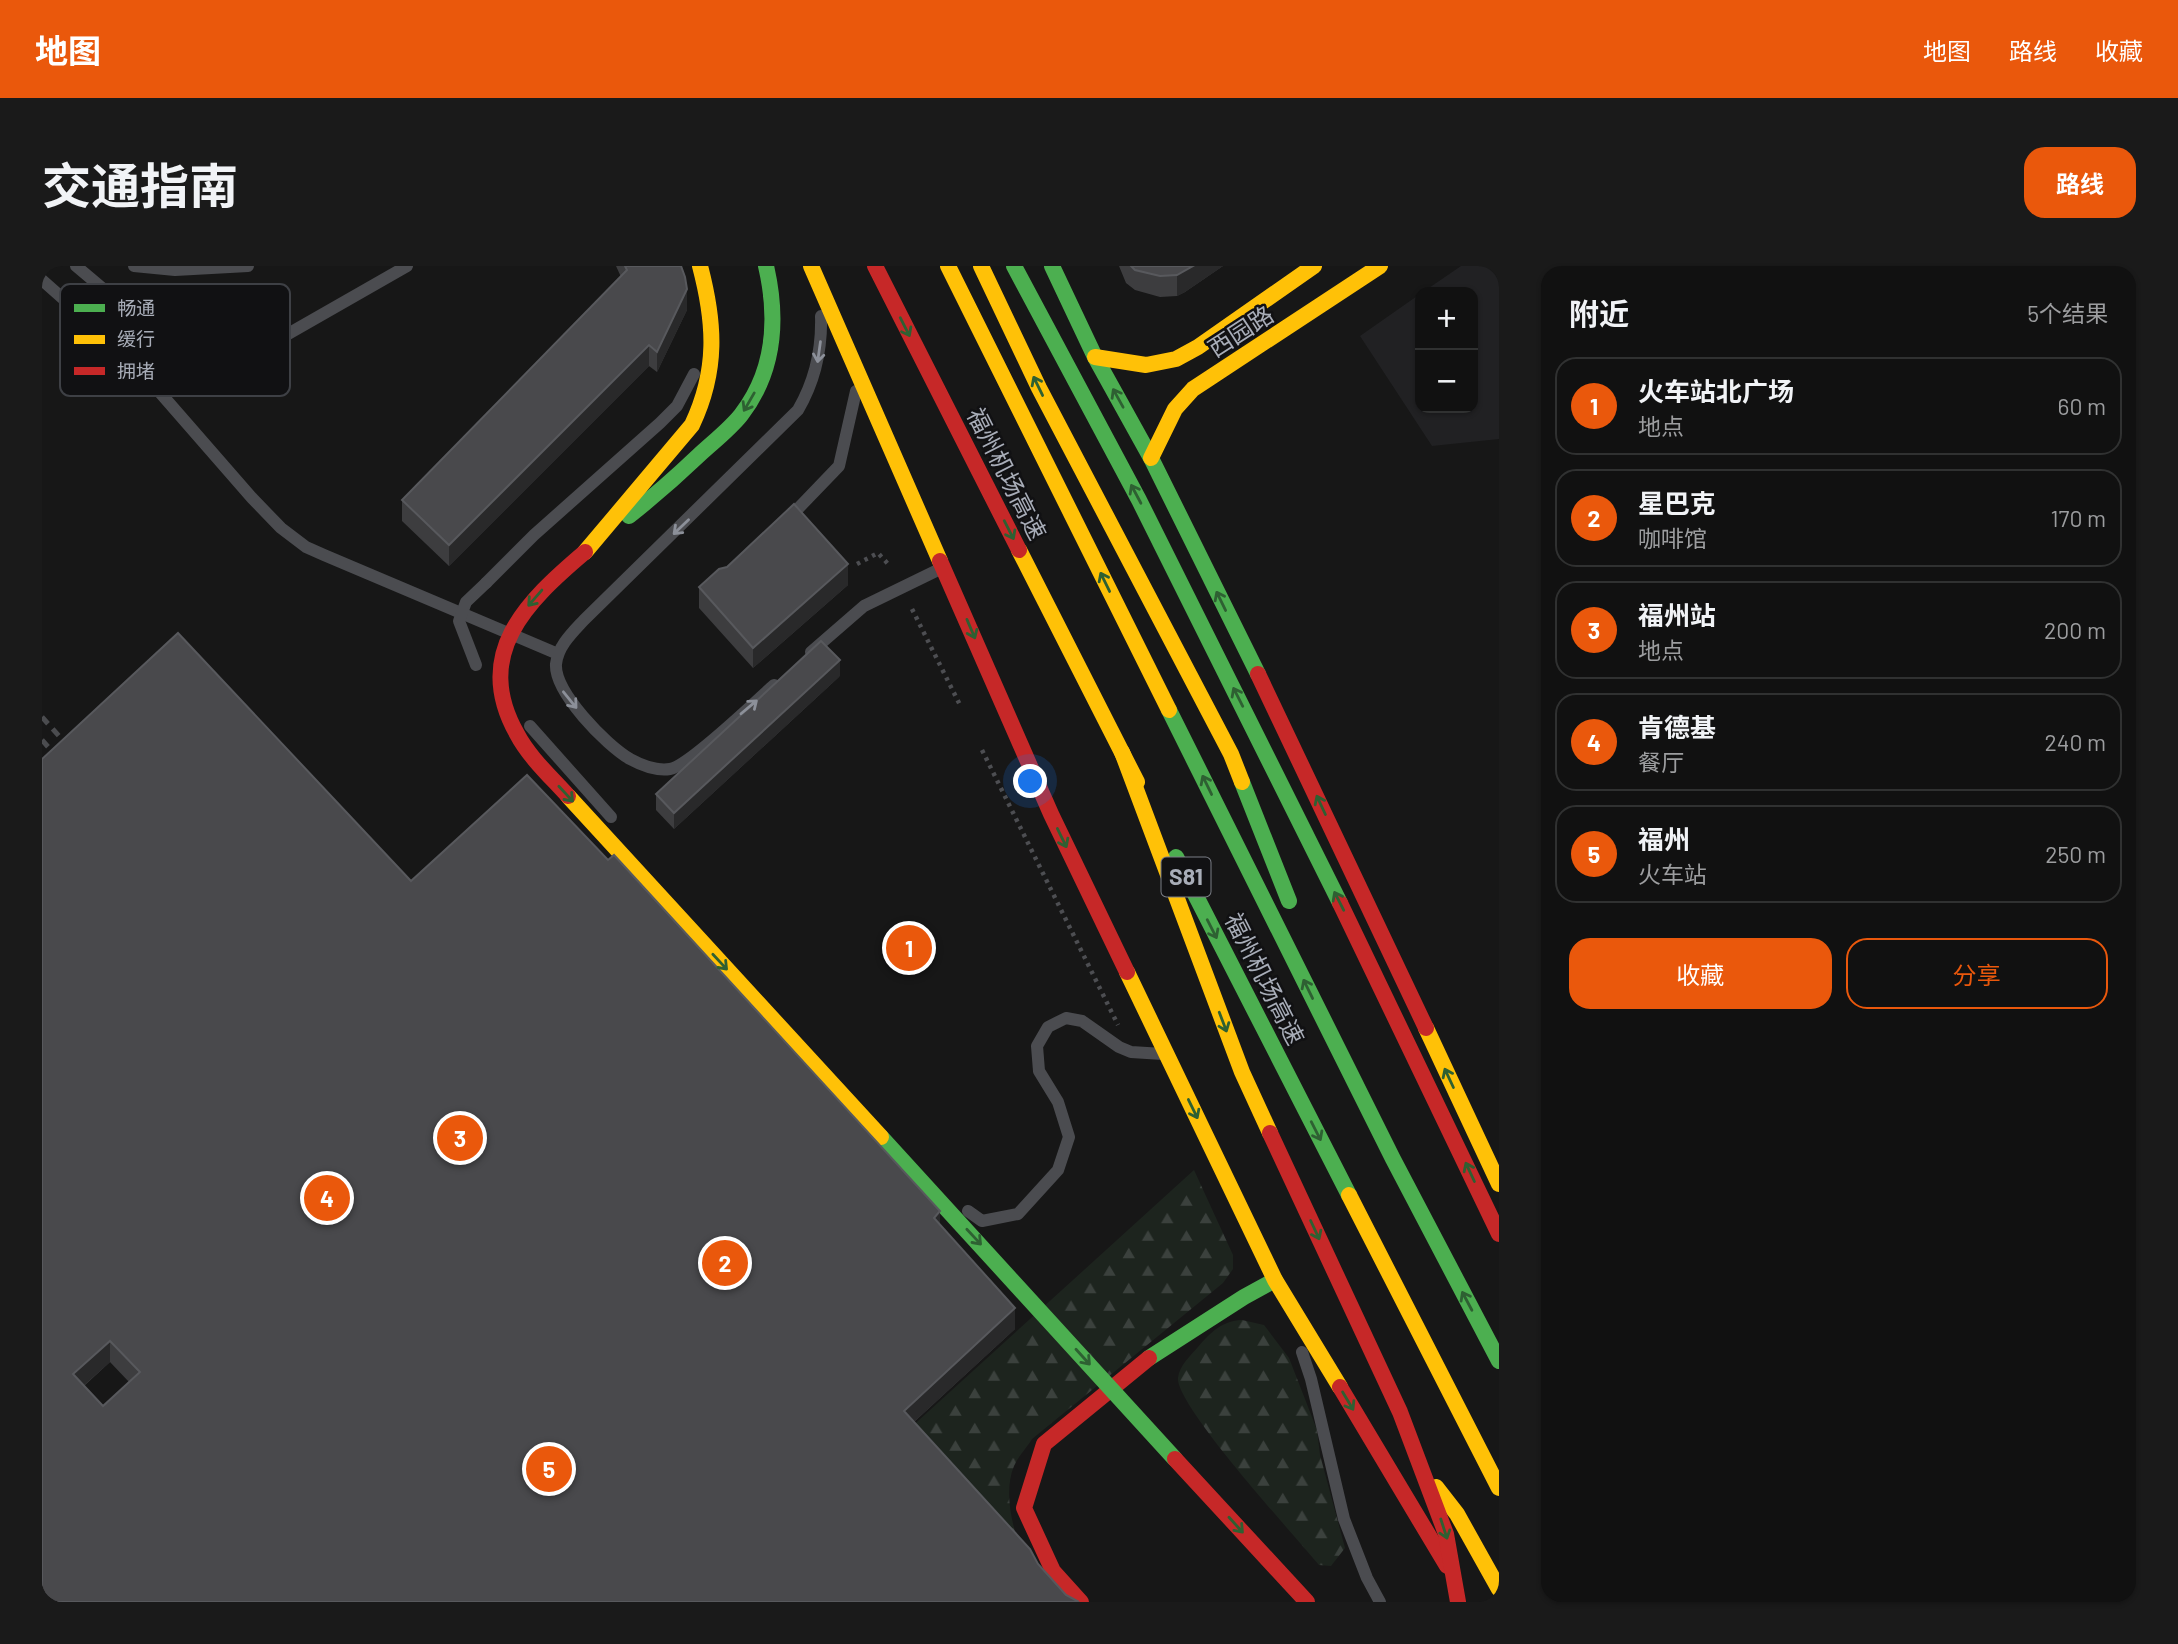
<!DOCTYPE html>
<html lang="zh">
<head>
<meta charset="utf-8">
<style>
	:root { --surface:#111; --page:#1a1a1a; --text:#f1f3f6; --muted:#9c9d9f; --line:#303131; --accent:#ea580c }
	body { margin:0; font-family:Barlow,"Noto Sans SC",sans-serif; background:var(--page); color:var(--text) }
	.controls { position:absolute; right:21px; top:21px; display:grid; overflow:hidden; border-radius:14px; box-shadow:0 2px 5px #0004 }
	.controls button { width:63px; height:63px; display:grid; place-items:center; padding:0; border:0; border-bottom:2px solid var(--line); background:var(--surface); color:var(--text); font:35px sans-serif }
	.you { position:absolute; left:989px; top:516px; width:24px; height:24px; margin:-18px; border:5px solid #fff; border-radius:50%; background:#1a73e8; box-shadow:0 0 0 10px #1a73e833 }
	.badge { display:grid; place-items:center; width:46px; height:46px; border-radius:50%; background:var(--accent); color:#fff; font-size:23px; font-weight:700 }
	.pin { position:absolute; translate:-50% -50%; border:4px solid #fff; box-shadow:0 2px 7px #0006 }
	.list { margin:0; padding:0; list-style:none }
	h2 { display:flex; justify-content:space-between; align-items:center; height:91px; margin:0; padding:0 28px; font-size:30px }
	h2 small { font-size:23px; font-weight:400; color:var(--muted) }
	.list li { display:grid; grid-template-columns:46px 1fr auto; gap:21px; align-items:center; box-sizing:border-box; height:98px; margin:0 14px 14px; padding:0 14px; border:2px solid var(--line); border-radius:21px }
	.list b { display:block; font-size:26px; white-space:nowrap }
	.list p { margin:0; font-size:23px; white-space:nowrap; color:var(--muted) }
	.list em { font-size:23px; font-style:normal; color:var(--muted) }
	.actions { display:flex; gap:14px; padding:21px 28px }
	.actions a { flex:1; padding:16px 0; border:2px solid var(--accent); border-radius:21px; text-align:center; font-size:24px; color:var(--accent) }
	.actions .main { background:var(--accent); color:#fff }
	.map { position:relative; flex:none; width:1457px; height:1336px; overflow:hidden; border-radius:21px }
	header { display:flex; align-items:center; gap:42px; box-sizing:border-box; height:98px; padding:0 35px; background:var(--accent); color:#fff }
	header strong { font-size:33px }
	nav { display:flex; gap:38px; margin-inline-start:auto; font-size:24px }
	.intro { display:flex; align-items:center; justify-content:space-between; box-sizing:border-box; height:168px; padding:0 42px }
	h1 { margin:0; font-size:49px }
	.button { padding:18px 32px; border-radius:21px; background:var(--accent); color:#fff; font-size:24px; font-weight:700 }
	main { display:flex; gap:42px; padding:0 42px }
	aside { flex:1; background:var(--surface); border-radius:21px; box-shadow:0 2px 5px #0004 }
	.map>svg:first-child { display:block }
	.built { fill:#212123 }
	.forest { fill:url(#forest-firs) }
	.lines { fill:none; stroke-linecap:round; stroke-linejoin:round }
	.path { stroke:#4d4e52; stroke-width:4.5; stroke-dasharray:3.5 5; stroke-linecap:butt }
	.lane { stroke:#4b4c50; stroke-width:12 }
	.fast { stroke:#4caf50; stroke-width:16 }
	.slow { stroke:#ffc107; stroke-width:16 }
	.jam { stroke:#c62828; stroke-width:16 }
	.rail { stroke:#4b4c4f; stroke-width:5; stroke-dasharray:9 7; stroke-linecap:butt }
	.lane-bridge { stroke:#4b4c50; stroke-width:12 }
	.fast-bridge { stroke:#4caf50; stroke-width:16 }
	.slow-bridge { stroke:#ffc107; stroke-width:16 }
	.jam-bridge { stroke:#c62828; stroke-width:16 }
	.wall { fill:#3d3d3f; fill-rule:evenodd }
	.shaded-wall { fill:#29292a }
	.building { fill:#49494c; stroke:#58595d; stroke-width:2; fill-rule:evenodd }
	.oneway { stroke:#2e6032 }
	.oneway2 { stroke:#8c9099 }
	.labels { text-anchor:middle; stroke-width:5; stroke-linejoin:round; paint-order:stroke }
	.shield { fill:#111113; stroke:#7b7e86; stroke-width:2 }
	.shield-label { font-size:23px; font-weight:bold; fill:#a8adb8 }
	.street-label { font-size:24px; fill:#a8adb8; stroke:#111113 }
	.key { fill:#111113; stroke:#3e4045; stroke-width:2 }
	.key-label { font-size:19px; fill:#a8adb8 }
</style>
</head>
<body>
<header>
<strong>地图</strong>
<nav><a>地图</a><a>路线</a><a>收藏</a></nav>
</header>
<div class="intro"><h1>交通指南</h1><a class="button">路线</a></div>
<main>
<div class="map">
<svg width="1457" height="1336" viewBox="0 0 1457 1336">
	<defs>
		<pattern id="forest-firs" width="22" height="20" patternUnits="userSpaceOnUse" patternTransform="scale(1.75)"><rect width="22" height="20" fill="#1d241e"/><path d="M5 1l3.5 6h-7zM16 11l3.5 6h-7z" fill="#3b413d"/></pattern>
	</defs>
	<rect width="100%" height="100%" fill="#171717"/>
	<!-- built -->
	<path class="built" d="M 1419,0 L 1457,0 L 1457,173 L 1390,180 L 1318,70 L 1378,28 L 1378,142 L 1431,142 L 1431,26 L 1381,26 Z"/>
	<!-- forest -->
	<path class="forest" d="M 1152,904 L 1191,989 L 1191,1003 L 1181,1017 L 990,1173 C 985,1181 976,1191 972,1200 C 963,1221 968,1251 975,1272 L 865,1165 Z
		M 1200,1054 L 1222,1059 L 1247,1092 L 1275,1164 L 1278,1189 L 1303,1282 L 1289,1300 L 1277,1299 C 1253,1270 1134,1140 1136,1112 C 1137,1100 1149,1089 1156,1081 C 1169,1066 1180,1055 1200,1054 Z"/>
	<g class="lines">
		<!-- path -->
		<path class="path" d="M 815,298 L 836,287 L 847,299
			M 870,343 L 918,439
			M 940,484 L 1076,759"/>
		<!-- lane -->
		<path class="lane" d="M 34,0 L 91,48 L 124,68 L 152,76 L 204,82 L 246,68 L 365,0
			M 92,0 L 133,4 L 206,0
			M 0,14 L 87,91 L 210,232 L 239,262 L 264,281 L 282,289 L 516,388
			M 747,252 L 797,200 L 814,125
			M 444,317 L 492,269 L 618,157 L 635,140 L 652,108
			M 769,386 L 822,340 L 900,302
			M 732,419 C 714,435 647,500 628,503 C 615,505 599,499 588,493 C 564,479 512,426 514,398 C 516,380 530,367 542,354 L 756,144 C 773,115 780,84 779,50
			M 488,460 L 569,551
			M 926,945 L 940,955 L 976,948 L 1016,904 L 1027,871 L 1016,836 L 997,805 L 995,780 L 1006,761 L 1024,752 L 1040,755 L 1077,781 L 1089,786 L 1121,788
			M 1260,1086 L 1269,1113 L 1302,1253 L 1325,1312 L 1338,1336"/>
		<!-- fast -->
		<path class="fast" d="M 972,0 L 1097,234 L 1298,637
			M 1010,0 L 1053,91 L 1109,192 L 1216,408
			M 587,250 C 611,231 634,211 656,190 C 671,176 687,164 699,149 C 733,105 736,52 724,0
			M 1127,444 L 1351,893 L 1457,1095
			M 1200,516 L 1247,635
			M 1134,591 L 1307,929
			M 1107,1092 L 1202,1031 L 1233,1014"/>
		<!-- slow -->
		<path class="slow" d="M 769,0 L 898,295
			M 906,0 L 1127,444
			M 939,0 L 997,122 L 1189,488 L 1200,516
			M 1053,91 L 1104,99 L 1134,93 L 1156,81 L 1272,0
			M 1109,192 L 1133,143 L 1151,123 L 1338,0
			M 977,284 L 1095,516
			M 1085,706 L 1233,1014 L 1298,1121
			M 1384,762 L 1457,918
			M 1307,929 L 1457,1222
			M 1394,1221 L 1415,1248 L 1457,1323"/>
		<!-- jam -->
		<path class="jam" d="M 833,0 L 977,284
			M 898,295 L 1009,548 L 1085,706
			M 1216,408 L 1384,762
			M 1298,637 L 1457,968
			M 1298,1121 L 1405,1300
			M 1039,1336 L 1011,1305 L 982,1242 L 1002,1178 L 1107,1092"/>
		<!-- rail -->
		<path class="rail" d="M 0,451 L 33,488
			M 0,474 L 22,499"/>
		<!-- lane-bridge -->
		<path class="lane-bridge" d="M 434,399 L 417,355 L 424,336 L 444,317"/>
		<!-- fast-bridge -->
		<path class="fast-bridge" d="M 839,871 L 1133,1193"/>
		<!-- slow-bridge -->
		<path class="slow-bridge" d="M 543,286 L 650,159 C 676,104 673,57 658,0
			M 1080,486 L 1200,806 L 1228,867
			M 526,530 L 839,871"/>
		<!-- jam-bridge -->
		<path class="jam-bridge" d="M 526,530 C 509,511 487,491 475,468 C 430,388 484,336 543,286
			M 1228,867 L 1358,1146 L 1404,1268 L 1416,1336
			M 1133,1193 L 1265,1336"/>
	</g>
	<!-- wall -->
	<path class="wall" d="M 574,0 L 639,0 L 645,44 L 615,106 L 607,100 L 407,300 L 360,255 L 360,234 L 579,11 Z
		M 1077,0 L 1181,0 L 1143,26 L 1135,30 L 1118,31 L 1093,24 L 1084,17 Z
		M 806,319 L 711,402 L 657,342 L 657,321 Z
		M 798,410 L 632,563 L 614,544 L 614,528 Z
		M 0,493 L 369,615 L 898,958 L 973,1063 L 872,1156 L 1024,1329 L 1037,1336 L 0,1336 ZM 68,1096 L 87,1116 L 61,1140 L 42,1120 Z"/>
	<!-- shaded-wall -->
	<path class="shaded-wall" d="M 1151,0 L 1181,0 L 1143,26 L 1135,30 L 1135,9 Z
		M 645,23 L 645,44 L 615,106 L 615,86 Z
		M 607,79 L 607,100 L 407,300 L 407,279 Z
		M 806,298 L 806,319 L 711,402 L 711,382 Z
		M 798,394 L 798,410 L 632,563 L 632,547 Z
		M 898,945 L 898,966 L 892,952 Z
		M 973,1042 L 973,1063 L 862,1165 L 862,1145 Z
		M 68,1075 L 68,1096 L 31,1129 L 31,1108 Z"/>
	<!-- building -->
	<path class="building" d="M 583,0 L 639,0 L 643,11 L 645,23 L 615,86 L 607,79 L 407,279 L 360,234 L 585,4 Z
		M 1089,0 L 1151,0 L 1135,9 L 1118,10 L 1093,4 Z
		M 752,238 L 806,298 L 711,382 L 657,321 L 677,303 L 685,301 Z
		M 136,367 L 369,615 L 485,509 L 566,594 L 572,589 L 898,945 L 892,952 L 973,1042 L 862,1145 L 988,1283 L 996,1298 L 1024,1329 L 1037,1336 L 7,1336 L 0,1329 L 0,493 ZM 68,1075 L 98,1106 L 61,1140 L 31,1108 Z
		M 779,375 L 798,394 L 632,547 L 614,528 Z"/>
	<!-- one-way arrows -->
	<defs><path id="oneway-shaft" d="M-6 0H5M1.5-3L5.5 0L1.5 3" fill="none" stroke-width="1.6" stroke-linecap="round" stroke-linejoin="round" transform="scale(1.75)"/></defs>
	<g class="oneway">
		<use href="#oneway-shaft" transform="translate(863 61) rotate(63)"/>
		<use href="#oneway-shaft" transform="translate(996 120) rotate(-116)"/>
		<use href="#oneway-shaft" transform="translate(1076 132) rotate(-119)"/>
		<use href="#oneway-shaft" transform="translate(707 136) rotate(120)"/>
		<use href="#oneway-shaft" transform="translate(1094 228) rotate(-118)"/>
		<use href="#oneway-shaft" transform="translate(967 264) rotate(63)"/>
		<use href="#oneway-shaft" transform="translate(1063 316) rotate(-116)"/>
		<use href="#oneway-shaft" transform="translate(493 332) rotate(131)"/>
		<use href="#oneway-shaft" transform="translate(1179 335) rotate(-116)"/>
		<use href="#oneway-shaft" transform="translate(929 363) rotate(67)"/>
		<use href="#oneway-shaft" transform="translate(1196 431) rotate(-117)"/>
		<use href="#oneway-shaft" transform="translate(1165 519) rotate(-116)"/>
		<use href="#oneway-shaft" transform="translate(524 528) rotate(47)"/>
		<use href="#oneway-shaft" transform="translate(1279 539) rotate(-115)"/>
		<use href="#oneway-shaft" transform="translate(1020 572) rotate(64)"/>
		<use href="#oneway-shaft" transform="translate(1297 635) rotate(-117)"/>
		<use href="#oneway-shaft" transform="translate(1170 663) rotate(63)"/>
		<use href="#oneway-shaft" transform="translate(678 696) rotate(47)"/>
		<use href="#oneway-shaft" transform="translate(1266 723) rotate(-116)"/>
		<use href="#oneway-shaft" transform="translate(1181 756) rotate(69)"/>
		<use href="#oneway-shaft" transform="translate(1407 812) rotate(-115)"/>
		<use href="#oneway-shaft" transform="translate(1151 843) rotate(64)"/>
		<use href="#oneway-shaft" transform="translate(1274 865) rotate(63)"/>
		<use href="#oneway-shaft" transform="translate(1428 906) rotate(-115)"/>
		<use href="#oneway-shaft" transform="translate(1273 964) rotate(65)"/>
		<use href="#oneway-shaft" transform="translate(932 971) rotate(47)"/>
		<use href="#oneway-shaft" transform="translate(1425 1035) rotate(-118)"/>
		<use href="#oneway-shaft" transform="translate(1041 1091) rotate(48)"/>
		<use href="#oneway-shaft" transform="translate(1306 1135) rotate(59)"/>
		<use href="#oneway-shaft" transform="translate(1194 1259) rotate(48)"/>
		<use href="#oneway-shaft" transform="translate(1402 1263) rotate(72)"/>
	</g>
	<g class="oneway2">
		<use href="#oneway-shaft" transform="translate(777 86) rotate(98)"/>
		<use href="#oneway-shaft" transform="translate(639 261) rotate(136)"/>
		<use href="#oneway-shaft" transform="translate(528 434) rotate(51)"/>
		<use href="#oneway-shaft" transform="translate(707 441) rotate(-40)"/>
	</g>
	<g class="labels">
		<!-- shield labels -->
		<rect class="shield" x="1119.5" y="591.5" width="49" height="39" rx="5"/>
		<g class="shield-label">
			<text x="1144" y="619">S81</text>
		</g>
		<!-- street labels -->
		<g class="street-label">
			<text transform="translate(1199 66) rotate(-33)" y="8">西园路</text>
			<text transform="translate(964 208) rotate(63)" y="8">福州机场高速</text>
			<text transform="translate(1222 713) rotate(63)" y="8">福州机场高速</text>
		</g>
	</g>
	<!-- legend -->
	<rect x="18" y="18" width="230" height="112" rx="10" class="key"/>
	<rect x="32" y="38" width="31" height="8" fill="#4caf50"/>
	<rect x="32" y="69" width="31" height="9" fill="#ffc107"/>
	<rect x="32" y="101" width="31" height="8" fill="#c62828"/>
	<g class="key-label">
		<text x="75" y="49">畅通</text>
		<text x="75" y="80">缓行</text>
		<text x="75" y="112">拥堵</text>
	</g>
</svg>
<div class="controls">
<button>+</button>
<button>−</button>
</div>
<div class="you"></div>
<div class="pin badge" style="left:867px;top:682px">1</div>
<div class="pin badge" style="left:683px;top:997px">2</div>
<div class="pin badge" style="left:418px;top:872px">3</div>
<div class="pin badge" style="left:285px;top:932px">4</div>
<div class="pin badge" style="left:507px;top:1203px">5</div>
</div>
<aside>
<h2>附近<small>5个结果</small></h2>
<ul class="list">
<li><span class="badge">1</span><div><b>火车站北广场</b><p>地点</p></div><em>60 m</em></li>
<li><span class="badge">2</span><div><b>星巴克</b><p>咖啡馆</p></div><em>170 m</em></li>
<li><span class="badge">3</span><div><b>福州站</b><p>地点</p></div><em>200 m</em></li>
<li><span class="badge">4</span><div><b>肯德基</b><p>餐厅</p></div><em>240 m</em></li>
<li><span class="badge">5</span><div><b>福州</b><p>火车站</p></div><em>250 m</em></li>
</ul>
<div class="actions"><a class="main">收藏</a><a>分享</a></div>
</aside>
</main>
</body>
</html>
